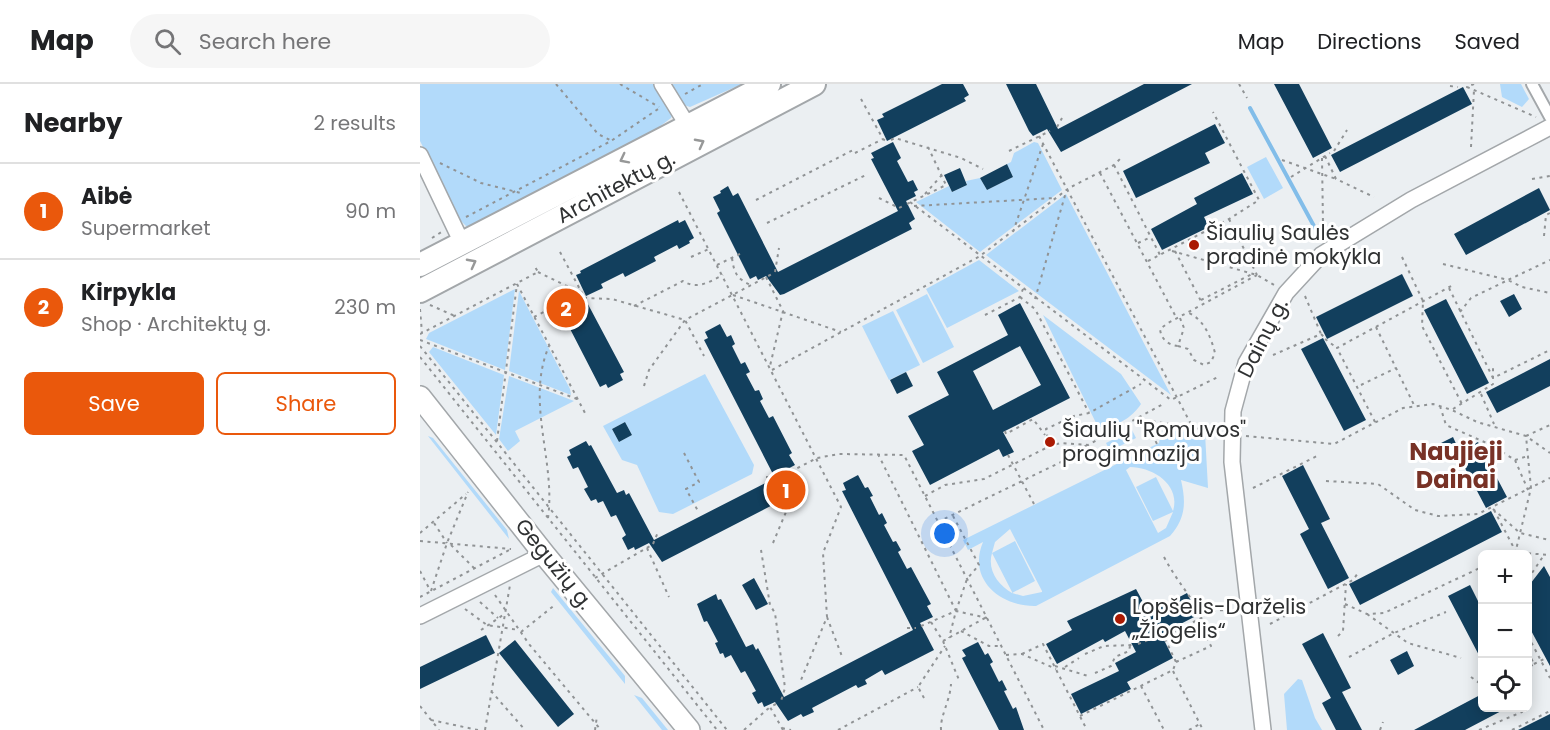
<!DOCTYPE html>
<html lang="en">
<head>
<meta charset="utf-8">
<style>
	:root { --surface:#fff; --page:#f6f6f6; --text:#202124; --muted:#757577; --line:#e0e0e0; --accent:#ea580c }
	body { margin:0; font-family:Poppins,sans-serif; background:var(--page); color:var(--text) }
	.controls { position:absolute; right:18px; bottom:18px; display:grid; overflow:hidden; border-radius:9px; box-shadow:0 3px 15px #0003 }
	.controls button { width:54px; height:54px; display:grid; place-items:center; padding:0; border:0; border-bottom:2px solid var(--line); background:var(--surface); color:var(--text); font:30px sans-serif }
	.you { position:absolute; left:525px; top:450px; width:21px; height:21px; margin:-15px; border:4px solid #fff; border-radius:50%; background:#1a73e8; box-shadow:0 0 0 9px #1a73e833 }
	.badge { display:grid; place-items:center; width:39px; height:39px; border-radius:50%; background:var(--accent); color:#fff; font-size:20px; font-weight:700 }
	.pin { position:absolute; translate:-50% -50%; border:3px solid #fff; box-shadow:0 2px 6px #0006 }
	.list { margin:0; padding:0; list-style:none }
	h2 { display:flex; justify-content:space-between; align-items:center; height:78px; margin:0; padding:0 24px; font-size:26px }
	h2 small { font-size:20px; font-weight:400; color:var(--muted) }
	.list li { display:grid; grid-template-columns:39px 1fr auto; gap:18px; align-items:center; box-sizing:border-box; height:96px; padding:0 24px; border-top:2px solid var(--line) }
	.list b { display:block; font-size:22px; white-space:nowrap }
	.list p { margin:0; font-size:20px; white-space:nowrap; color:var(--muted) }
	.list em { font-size:20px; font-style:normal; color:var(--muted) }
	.actions { display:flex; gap:12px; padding:18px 24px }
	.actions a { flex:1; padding:14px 0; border:2px solid var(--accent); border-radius:9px; text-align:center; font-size:21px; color:var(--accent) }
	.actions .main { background:var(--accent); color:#fff }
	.icon { flex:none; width:33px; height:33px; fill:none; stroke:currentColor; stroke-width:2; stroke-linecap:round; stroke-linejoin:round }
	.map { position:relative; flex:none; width:1130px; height:646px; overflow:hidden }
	header { display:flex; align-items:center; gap:36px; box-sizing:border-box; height:84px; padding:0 30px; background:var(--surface); border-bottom:2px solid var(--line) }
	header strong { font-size:28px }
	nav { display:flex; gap:33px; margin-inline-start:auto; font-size:21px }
	.search { width:420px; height:54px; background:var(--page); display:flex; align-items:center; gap:15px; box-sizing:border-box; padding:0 21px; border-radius:33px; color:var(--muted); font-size:22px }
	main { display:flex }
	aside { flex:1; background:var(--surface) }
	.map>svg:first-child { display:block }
	.green { fill:#b2dafa; fill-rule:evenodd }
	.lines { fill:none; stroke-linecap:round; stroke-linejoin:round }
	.stream { stroke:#82bde9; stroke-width:4 }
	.building { fill:#123f5d; fill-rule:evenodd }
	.pedestrian-casing { stroke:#a3a7aa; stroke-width:14 }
	.minor-casing { stroke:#a3a7aa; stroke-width:18 }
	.secondary-casing { stroke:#a3a7aa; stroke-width:24 }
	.primary-casing { stroke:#a3a7aa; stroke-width:26 }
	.path { stroke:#909395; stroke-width:2; stroke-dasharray:3 4.5; stroke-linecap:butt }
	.pedestrian { stroke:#fff; stroke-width:10 }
	.minor { stroke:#fff; stroke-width:15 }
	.secondary { stroke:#fff; stroke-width:21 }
	.primary { stroke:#fff; stroke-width:22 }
	.oneway { stroke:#979898 }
	.poi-dot { fill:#aa1a03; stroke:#fff; stroke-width:2 }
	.labels { text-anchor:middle; stroke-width:6; stroke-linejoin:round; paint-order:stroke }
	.street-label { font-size:21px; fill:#2f3132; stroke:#fff }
	.poi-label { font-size:21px; fill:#2f3132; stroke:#fff; text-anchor:start }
	.quarter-label { font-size:24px; font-weight:bold; fill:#783226; stroke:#fff }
</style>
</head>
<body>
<header>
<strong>Map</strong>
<div class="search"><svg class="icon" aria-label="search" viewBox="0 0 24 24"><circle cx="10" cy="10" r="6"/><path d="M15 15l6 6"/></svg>Search here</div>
<nav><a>Map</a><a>Directions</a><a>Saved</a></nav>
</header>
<main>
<aside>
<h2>Nearby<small>2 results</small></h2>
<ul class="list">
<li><span class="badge">1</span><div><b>Aibė</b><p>Supermarket</p></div><em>90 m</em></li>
<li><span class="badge">2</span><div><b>Kirpykla</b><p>Shop · Architektų g.</p></div><em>230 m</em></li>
</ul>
<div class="actions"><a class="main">Save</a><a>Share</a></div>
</aside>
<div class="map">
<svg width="1130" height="646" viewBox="0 0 1130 646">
	<rect width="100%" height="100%" fill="#ebeff2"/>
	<!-- green -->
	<path class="green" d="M 0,0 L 237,0 L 253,29 L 251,34 L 222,56 L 54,143 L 46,142 L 40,136 L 0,57 Z
		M 250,0 L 322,0 L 270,23 L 261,20 Z
		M 1080,0 L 1101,0 L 1109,15 L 1102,23 L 1082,13 Z
		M 614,58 L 618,59 L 642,106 L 560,168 L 496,118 L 529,102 L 532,108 L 547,101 L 546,97 L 560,94 L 567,106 L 593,93 L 587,80 L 591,78 L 594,69 Z
		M 846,73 L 863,104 L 844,115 L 827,83 Z
		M 646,110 L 751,311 L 566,171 Z
		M 559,176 L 599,207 L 527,244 L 506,205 Z
		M 95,205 L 85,286 L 6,255 L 9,249 Z
		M 99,207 L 150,305 L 151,311 L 89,287 Z
		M 507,210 L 534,263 L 503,279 L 476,226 Z
		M 473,227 L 500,281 L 469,296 L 442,242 Z
		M 623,231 L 701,290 L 721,320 C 712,334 695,344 678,343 Z
		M 13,263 L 84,291 L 76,351 L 9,268 Z
		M 285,290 L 334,381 L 332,390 L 253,430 L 239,428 L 217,381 L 202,376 L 183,342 ZM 205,338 L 212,351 L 199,358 L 192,345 Z
		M 89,292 L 154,317 L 95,347 L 100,357 L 88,367 L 79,355 Z
		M 712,346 L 716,354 L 690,367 L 686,359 Z
		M 756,347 L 785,349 L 788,404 L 761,396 C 766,418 766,434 750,452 L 616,522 C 581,523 547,496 563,458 L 548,466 L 543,456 L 739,359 L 741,348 ZM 710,383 C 733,383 761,401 753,427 L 736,393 L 716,403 L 733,437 L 753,428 L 746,444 L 738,449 L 706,386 ZM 590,445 L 622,507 L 622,508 L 603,512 L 592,509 L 615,497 L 595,457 L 572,469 L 575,458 ZM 572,469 L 592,508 L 592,509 C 578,501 567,486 572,469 Z
		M 8,352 L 13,354 L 87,446 L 89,455 Z
		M 133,504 L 205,592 L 205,600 L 131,508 Z
		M 878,595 L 882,596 L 895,634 L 902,646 L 867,646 L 864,610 Z
		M 214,611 L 222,614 L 248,646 L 242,646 Z"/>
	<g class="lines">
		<!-- stream -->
		<path class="stream" d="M 830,24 L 895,144"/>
	</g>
	<!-- building -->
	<path class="building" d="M 522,0 L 543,0 L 549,11 L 544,14 L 546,17 L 467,57 L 457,36 L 464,33 L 462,30 Z
		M 586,0 L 616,0 L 638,45 L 724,0 L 772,0 L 641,68 L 627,45 L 613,52 L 609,47 Z
		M 854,0 L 879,0 L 912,64 L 893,74 Z
		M 1043,3 L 1052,20 L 920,88 L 911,71 Z
		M 795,40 L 805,59 L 785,69 L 790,79 L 716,114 L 703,87 Z
		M 473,58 L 481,74 L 477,77 L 488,98 L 493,96 L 498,106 L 494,108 L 496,112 L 486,117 L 495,135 L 489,139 L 492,145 L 364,210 L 360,211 L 346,192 L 338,196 L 336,192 L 330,195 L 297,129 L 300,127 L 293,113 L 301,109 L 300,107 L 308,102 L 313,112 L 318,109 L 358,188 L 478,127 L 451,75 L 454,74 L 451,69 Z
		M 587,80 L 593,93 L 567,106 L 560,94 Z
		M 540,84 L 547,101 L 532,108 L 524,91 Z
		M 822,89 L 833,110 L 784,133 L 789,143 L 742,166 L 731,145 L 777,120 L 774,114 Z
		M 1119,104 L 1130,126 L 1046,171 L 1034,150 Z
		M 258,136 L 259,139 L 265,136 L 274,154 L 269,157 L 270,159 L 259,165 L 257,161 L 234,173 L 236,177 L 205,193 L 203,189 L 181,200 L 183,204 L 166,212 L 156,191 L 161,189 L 160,187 Z
		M 982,190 L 993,212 L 907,255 L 896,233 Z
		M 162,209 L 204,288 L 200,290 L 203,296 L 188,304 L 186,300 L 180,303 L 146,237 L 150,235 L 143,222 Z
		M 1094,210 L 1102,225 L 1089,233 L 1080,217 Z
		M 1026,215 L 1069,299 L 1047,310 L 1004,226 Z
		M 600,219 L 650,314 L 583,348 L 594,368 L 583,373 L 579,365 L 510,401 L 492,367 L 504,361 L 488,332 L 529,311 L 517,288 L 588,251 L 578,231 ZM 600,262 L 621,301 L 573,326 L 553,287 Z
		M 300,240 L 307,253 L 311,251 L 315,260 L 312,262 L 321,280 L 325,278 L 330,288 L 326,290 L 335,307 L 339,306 L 343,315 L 340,317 L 349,334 L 353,332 L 372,369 L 369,371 L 375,381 L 362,388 L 372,411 L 242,478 L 229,459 L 215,466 L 214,463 L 208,466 L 202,454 L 206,451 L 196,431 L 191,433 L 183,417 L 178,419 L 176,415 L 171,417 L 164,405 L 168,403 L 158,383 L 153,385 L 147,373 L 151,371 L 149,366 L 166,357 L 169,362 L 171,361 L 197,409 L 204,406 L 206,411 L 209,409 L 234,456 L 355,394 L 284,256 L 288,254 L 285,248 Z
		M 903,254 L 946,336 L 924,347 L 881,265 Z
		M 1130,275 L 1130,302 L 1077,329 L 1066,308 Z
		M 486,288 L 493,302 L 477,310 L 470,296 Z
		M 205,338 L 212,351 L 199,358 L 192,345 Z
		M 1033,353 L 1038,364 L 1013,377 L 1007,366 Z
		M 1058,358 L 1087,413 L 1066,424 L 1037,369 Z
		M 883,381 L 910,435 L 901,439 L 929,494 L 908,505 L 880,450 L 889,445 L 862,392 Z
		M 438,391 L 445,404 L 448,403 L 453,412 L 450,413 L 459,431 L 462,429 L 467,439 L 464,441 L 473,458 L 476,457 L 481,466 L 478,468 L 487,485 L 491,483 L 511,520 L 507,522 L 513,533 L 500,539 L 514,566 L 465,591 L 462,586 L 445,596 L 447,600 L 438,604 L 436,601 L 392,624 L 394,628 L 383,633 L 381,630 L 368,637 L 355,618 L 344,623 L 342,618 L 338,620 L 332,609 L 336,607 L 325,587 L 321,589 L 311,571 L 305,574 L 303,569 L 300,570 L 295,559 L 298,558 L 287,537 L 284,538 L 277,520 L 296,510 L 298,516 L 301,515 L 326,563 L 333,560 L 336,566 L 338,564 L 364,613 L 493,546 L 422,407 L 426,406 L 423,399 Z
		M 1071,427 L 1082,448 L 940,521 L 929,500 Z
		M 1124,482 L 1130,493 L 1130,582 L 1107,539 L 1107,504 Z
		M 334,494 L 348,520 L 336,526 L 322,501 Z
		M 1050,501 L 1062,525 L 1062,577 L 1028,512 Z
		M 716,505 L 729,529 L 767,509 L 778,531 L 741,550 L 753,574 L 707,598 L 711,605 L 661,630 L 651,610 L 699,587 L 695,579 L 716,568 L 705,547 L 685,558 L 683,555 L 637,580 L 626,560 L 652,546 L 647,537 Z
		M 903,549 L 931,604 L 922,608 L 942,646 L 916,646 L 902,619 L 911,614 L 882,560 Z
		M 66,551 L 75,569 L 0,605 L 0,583 Z
		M 95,556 L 154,630 L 138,643 L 79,569 Z
		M 558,558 L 565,571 L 568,569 L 573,578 L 570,580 L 579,598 L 582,596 L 587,606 L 584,607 L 593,625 L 596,623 L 604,646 L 579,646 L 576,640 L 542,574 L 546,572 L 542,566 Z
		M 987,567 L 994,582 L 978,591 L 970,576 Z
		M 1062,610 L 1062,624 L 1087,624 L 1045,646 L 994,646 Z
		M 1130,630 L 1130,646 L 1098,646 Z"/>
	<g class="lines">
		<defs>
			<path id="pedestrian" d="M 1112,0 L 1130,33"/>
			<path id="minor" d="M 242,0 L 268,42
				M 0,71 L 42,159
				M 0,532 L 124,470
				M 843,646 L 812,378 L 813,327 L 826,279 L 866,209 L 901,171 L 991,116 L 1130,43"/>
			<path id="secondary" d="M 0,313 L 124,470 L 269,646"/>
			<path id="primary" d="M 0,181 L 349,0
				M 0,207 L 394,0"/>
		</defs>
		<!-- pedestrian casing -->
		<use href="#pedestrian" class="pedestrian-casing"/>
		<!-- minor casing -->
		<use href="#minor" class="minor-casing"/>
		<!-- secondary casing -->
		<use href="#secondary" class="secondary-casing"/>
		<!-- primary casing -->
		<use href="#primary" class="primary-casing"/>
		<!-- path -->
		<path class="path" d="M 136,0 L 178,50 L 190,56
			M 200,0 L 239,23
			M 819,0 L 827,14
			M 1054,0 L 1047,3 L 1116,33
			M 1030,2 L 1038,3
			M 265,10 L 283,0
			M 441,15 L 463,55 L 467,58
			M 637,43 L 642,34
			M 619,52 L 773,344
			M 471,56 L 475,54 L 541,74 L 563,85
			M 1051,63 L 1054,6
			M 589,67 L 630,47
			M 914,67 L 927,46
			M 435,69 L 463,55
			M 905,72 L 916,95 L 954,113
			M 902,74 L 903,140
			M 862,76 L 916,95
			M 20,79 L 61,99 L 101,109
			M 694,81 L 740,171
			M 680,89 L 757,235
			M 871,93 L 910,69
			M 1112,95 L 1130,92
			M 259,108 L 421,423 L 403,469 L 407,533 L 381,596
			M 505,110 L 521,92
			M 459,114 L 479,124 L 483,122
			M 336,116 L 433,66
			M 490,118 L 751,316 L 798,293
			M 487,120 L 526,101 L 508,63
			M 494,122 L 635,114
			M 46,133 L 191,57 L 241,23
			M 809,135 L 837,191
			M 347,139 L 446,91
			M 593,148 L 623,60
			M 1124,152 L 1126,131 L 1130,129
			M 12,154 L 23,147
			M 718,159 L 731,153
			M 752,167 L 837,191 L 854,201
			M 755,167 L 783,221
			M 140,168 L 162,209
			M 271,173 L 289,165
			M 982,173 L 1003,217 L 1002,242 L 1042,320
			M 312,174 C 314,189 317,195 331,201
			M 728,177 L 809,135 L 839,116 L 793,28
			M 1023,180 L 1088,196 L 1130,176
			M 297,181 L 322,169
			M 118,188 L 161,209
			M 355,188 L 359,164
			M 346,193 L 363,227 L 350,282
			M 97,200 L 165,329
			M 1029,204 L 1073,294 L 1130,266
			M 313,211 L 421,248
			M 885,212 L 901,250
			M 600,213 L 615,225 L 669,329
			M 164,214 L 192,215 L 265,236 L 284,272
			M 615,215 L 646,108
			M 781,216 L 832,190
			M 10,221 L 35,232
			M 214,222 L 263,197 C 277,206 289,198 303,191
			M 0,225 L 2,249
			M 1040,228 L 1051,214 L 1088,196 L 1102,203 L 1130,209
			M 565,231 L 600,213 L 603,205
			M 114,233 L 161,209
			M 760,234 L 764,244 L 758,262 C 748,261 741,255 740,245 L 748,239 L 837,191
			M 956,243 L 994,321
			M 0,250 L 118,188 L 114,181
			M 905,255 L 917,264
			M 0,256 L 157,315
			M 0,262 L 307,646
			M 758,262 L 768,265 L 774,276 L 784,281 L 791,278 L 795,269 C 791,253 784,236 769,229
			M 853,271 L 901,250 L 904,253
			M 0,273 L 297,646
			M 352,286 L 560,172 L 649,104 L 694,81 L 700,75
			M 941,301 L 976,284
			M 224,302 L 229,286 L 265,236 L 352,190
			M 1061,310 L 1074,340
			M 1020,322 L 1026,341 L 1071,361 L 1095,376 L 1108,406
			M 1033,325 L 1073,300 L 1073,281
			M 719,334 L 725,336 L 737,360
			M 725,336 L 799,348
			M 955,338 L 917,264 L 1033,201
			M 585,347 L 586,350 L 613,335 L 625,351
			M 826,352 L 914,360 L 983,324 L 1013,320 L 1032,326 L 1057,338 L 1106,352 L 1130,369
			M 1106,352 L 1130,341
			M 77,357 L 97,200
			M 629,361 L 626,345 L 654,332 L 669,329 L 721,300
			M 264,369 L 279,398 L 266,405 L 278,427
			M 458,370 L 536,527 L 529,554
			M 588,371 L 614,420
			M 1095,376 L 1108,372
			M 364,391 L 397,374 L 419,370 L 484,371 L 624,646
			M 346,393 L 358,393
			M 906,397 L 958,400 L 995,426 L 1018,432 L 1058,430 L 1130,394
			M 833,404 L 897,372
			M 505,412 L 525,401 L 564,395 L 630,362 L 641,359 L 668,361 L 745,319
			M 1073,425 L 1100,449 L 1129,456
			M 1074,426 L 1095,466
			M 533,432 L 559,481 L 547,495 L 536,527
			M 128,434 C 136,377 105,318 129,262
			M 518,438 L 641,378 L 667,361
			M 14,439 L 27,459
			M 0,449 L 46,410
			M 0,457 L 91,465
			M 353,459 L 376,404
			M 233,460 L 238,448
			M 31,461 L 55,485
			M 227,464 L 249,513
			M 341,466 L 350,521 L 355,529 L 365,604 L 361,617
			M 1086,470 L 1091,468 L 1130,471
			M 1095,470 L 1111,404 L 1106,352
			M 744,473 C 756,496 771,512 783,534
			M 0,487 L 10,506
			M 175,494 L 230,462
			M 1108,495 L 1124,471
			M 11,507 L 27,459 L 48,408
			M 75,511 L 109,560 L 181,646
			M 0,513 L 91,465
			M 60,518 L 78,534
			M 925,520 L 947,530 L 964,529 L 1062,483
			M 45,525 L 67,541 L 99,546
			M 947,530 L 988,559 L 1041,574
			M 407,533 L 423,575
			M 511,538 L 523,557 L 539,596
			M 850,540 L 933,496 L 938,489
			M 501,542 L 536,527 L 567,534
			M 487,544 L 496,544
			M 61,546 L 83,531
			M 541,547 L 569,562 L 580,562
			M 101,548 L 136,520
			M 918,552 L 923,547 L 926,500
			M 1108,552 L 1130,594
			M 523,557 L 565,534
			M 718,560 L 738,552 L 744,553
			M 1108,568 L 1114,580 L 1108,584
			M 602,570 L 623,560 L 667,646
			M 665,570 L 684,562 L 713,561
			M 586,571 L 602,570 L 636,585
			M 929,573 L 974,549 L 1026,528
			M 756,578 L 791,562 L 778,538
			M 1114,580 L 1126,574
			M 635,582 L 668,592
			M 645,583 L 659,574
			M 753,587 L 783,646
			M 675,589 L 691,582 L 695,573 L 709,567 L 710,562
			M 1051,593 L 1062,601
			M 721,602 L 744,646
			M 71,607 L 105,646
			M 504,614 L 498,603 L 525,562
			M 356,620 L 350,623 L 363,646
			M 0,622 L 19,646
			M 660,632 L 753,586 L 756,578 L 744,553 L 797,526 L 815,527
			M 11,636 L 58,646
			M 362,644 L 371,646
			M 65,646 L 90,501
			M 175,646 L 177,632
			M 324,646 L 350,623
			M 418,646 L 498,603
			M 521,646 C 520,632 530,617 531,600
			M 769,646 L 780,640
			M 960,646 L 963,638
			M 1059,646 L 1102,628 L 1100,624
			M 1092,646 L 1130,627"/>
		<!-- pedestrian -->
		<use href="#pedestrian" class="pedestrian"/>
		<!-- minor -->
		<use href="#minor" class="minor"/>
		<!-- secondary -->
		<use href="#secondary" class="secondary"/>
		<!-- primary -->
		<use href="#primary" class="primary"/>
	</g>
	<!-- one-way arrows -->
	<defs><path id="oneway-chevron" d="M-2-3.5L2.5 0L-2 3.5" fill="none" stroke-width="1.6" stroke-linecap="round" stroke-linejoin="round" transform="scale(1.5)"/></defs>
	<g class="oneway">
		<use href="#oneway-chevron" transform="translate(280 59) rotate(-28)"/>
		<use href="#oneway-chevron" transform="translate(204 75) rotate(153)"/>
		<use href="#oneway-chevron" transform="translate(52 179) rotate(-28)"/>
	</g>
	<!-- markers -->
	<g class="poi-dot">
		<circle cx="774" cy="161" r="6"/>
		<circle cx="630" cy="358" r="6"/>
		<circle cx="700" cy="535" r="6"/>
	</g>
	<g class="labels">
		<!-- street labels -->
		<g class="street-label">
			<text transform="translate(196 103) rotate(-28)" y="7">Architektų g.</text>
			<text transform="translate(843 254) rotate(-63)" y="7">Dainų g.</text>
			<text transform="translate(134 480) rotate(51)" y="7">Gegužių g.</text>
		</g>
		<!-- poi labels -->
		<g class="poi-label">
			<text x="786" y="156">Šiaulių Saulės<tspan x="786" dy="24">pradinė mokykla</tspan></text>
			<text x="642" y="353">Šiaulių "Romuvos"<tspan x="642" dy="24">progimnazija</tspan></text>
			<text x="712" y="530">Lopšelis-Darželis<tspan x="712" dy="24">„Žiogelis“</tspan></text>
		</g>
		<!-- quarter labels -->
		<g class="quarter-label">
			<text x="1036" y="376">Naujieji<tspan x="1036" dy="28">Dainai</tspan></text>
		</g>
	</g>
</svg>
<div class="controls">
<button>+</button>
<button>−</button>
<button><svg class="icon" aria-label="locate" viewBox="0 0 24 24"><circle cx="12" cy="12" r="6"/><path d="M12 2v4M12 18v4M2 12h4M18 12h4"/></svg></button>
</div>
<div class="you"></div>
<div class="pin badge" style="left:366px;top:406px">1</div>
<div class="pin badge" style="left:146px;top:224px">2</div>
</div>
</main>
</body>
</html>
